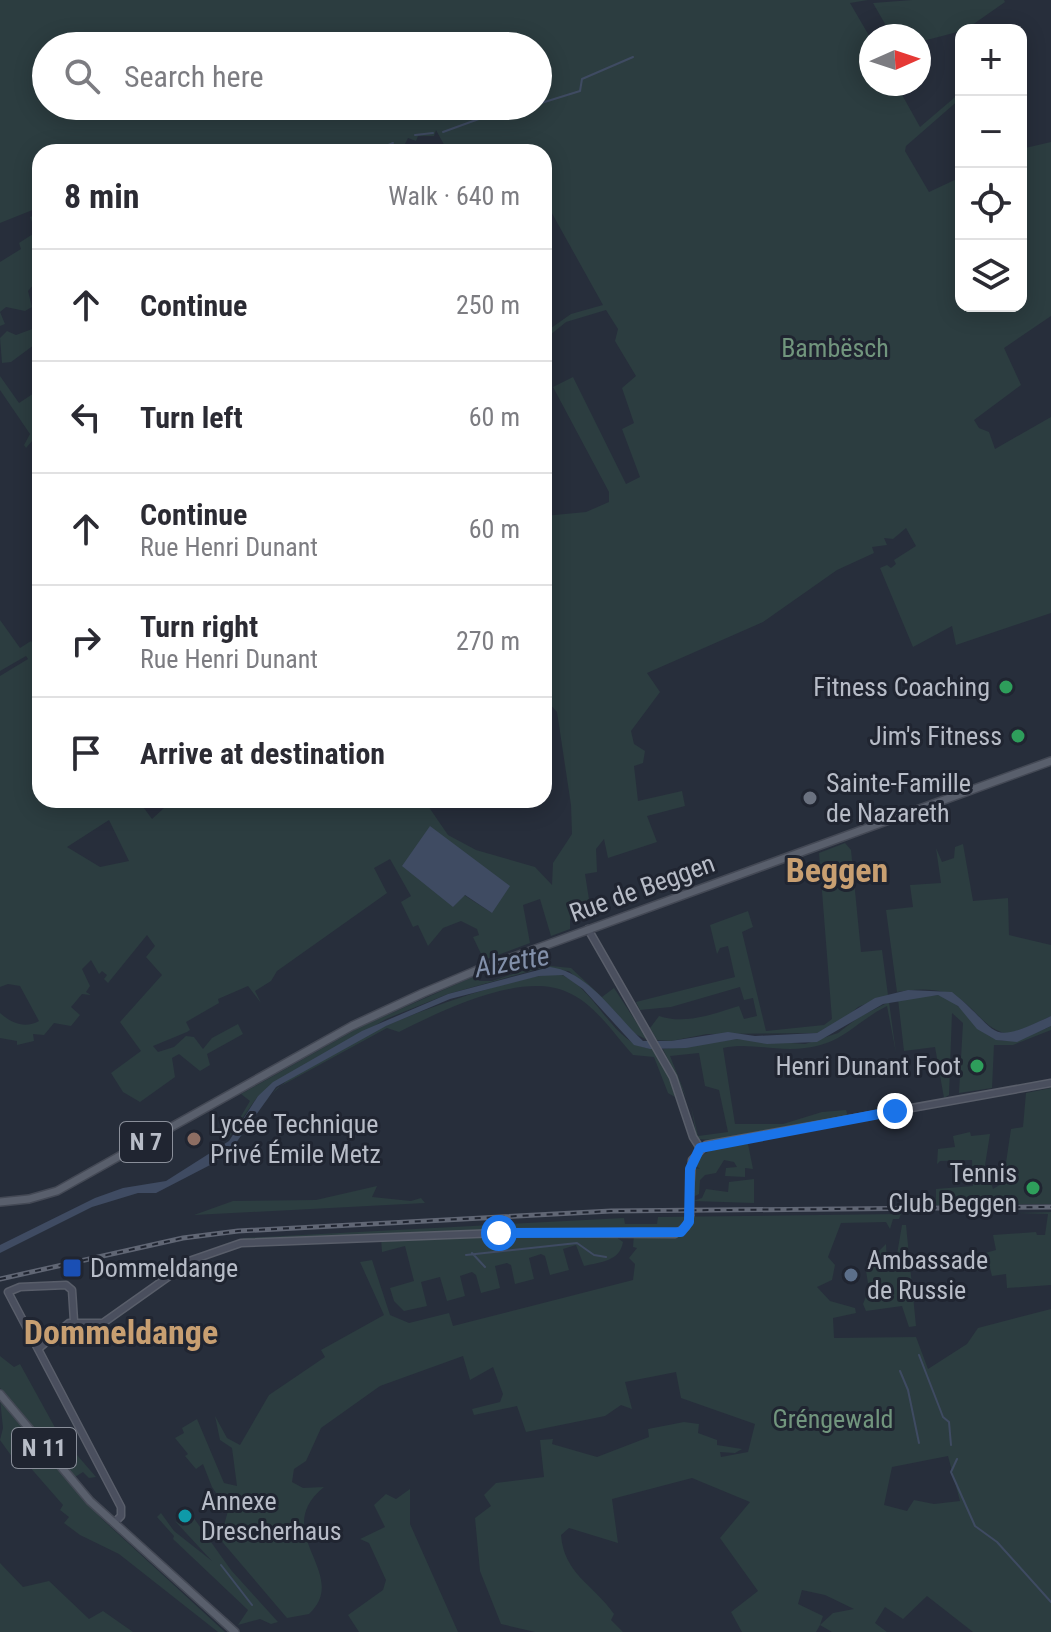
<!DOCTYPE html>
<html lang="en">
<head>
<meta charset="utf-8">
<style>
	:root { --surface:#fff; --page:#f2f2f3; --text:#2b2b33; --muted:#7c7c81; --line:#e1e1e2 }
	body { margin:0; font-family:"Roboto Condensed",sans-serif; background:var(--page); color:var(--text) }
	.controls { position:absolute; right:24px; top:24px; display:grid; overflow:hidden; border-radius:16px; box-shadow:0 4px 20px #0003 }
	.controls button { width:72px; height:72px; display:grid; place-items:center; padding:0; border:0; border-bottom:2px solid var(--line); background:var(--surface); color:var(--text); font:40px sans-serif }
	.compass { position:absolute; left:859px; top:24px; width:72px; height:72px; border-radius:50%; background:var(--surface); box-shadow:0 4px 20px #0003; rotate:87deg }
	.stop { position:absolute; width:24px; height:24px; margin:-18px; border:6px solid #1a73e8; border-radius:50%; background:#fff }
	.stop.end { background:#1a73e8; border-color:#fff; box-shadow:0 2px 8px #0008 }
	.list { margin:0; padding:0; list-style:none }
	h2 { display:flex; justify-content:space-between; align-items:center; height:104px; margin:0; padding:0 32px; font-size:34px }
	h2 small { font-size:26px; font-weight:400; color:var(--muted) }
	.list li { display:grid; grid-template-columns:52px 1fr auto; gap:24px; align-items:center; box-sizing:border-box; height:112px; padding:0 32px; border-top:2px solid var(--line) }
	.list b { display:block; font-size:30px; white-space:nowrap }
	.list p { margin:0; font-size:26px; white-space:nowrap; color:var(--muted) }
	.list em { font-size:26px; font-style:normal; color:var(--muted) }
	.icon { flex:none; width:44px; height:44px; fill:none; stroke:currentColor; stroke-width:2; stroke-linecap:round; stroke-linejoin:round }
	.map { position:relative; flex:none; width:1051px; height:1632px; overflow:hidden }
	.search { position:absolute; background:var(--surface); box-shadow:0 4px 20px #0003; left:32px; top:32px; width:520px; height:88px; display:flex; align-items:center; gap:20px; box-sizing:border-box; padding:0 28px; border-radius:44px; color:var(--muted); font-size:30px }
	.panel { position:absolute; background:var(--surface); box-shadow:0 4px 20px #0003; left:32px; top:144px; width:520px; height:664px; border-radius:24px }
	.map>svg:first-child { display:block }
	.green { fill:#2c3d40; fill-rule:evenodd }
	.water { fill:#3f4b62 }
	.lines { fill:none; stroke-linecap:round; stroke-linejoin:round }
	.stream { stroke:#3f4b62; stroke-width:2 }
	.secondary-casing { stroke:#595e6a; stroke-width:9 }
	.primary-casing { stroke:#444955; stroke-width:10 }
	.secondary { stroke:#4a4f5e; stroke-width:6 }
	.primary { stroke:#595f6c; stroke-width:7 }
	.rail-casing { stroke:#606674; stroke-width:5 }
	.rail { stroke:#202531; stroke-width:2; stroke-dasharray:6; stroke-linecap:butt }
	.secondary-bridge-casing { stroke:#595e6a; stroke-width:9; stroke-linecap:butt }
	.secondary-bridge { stroke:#4a4f5e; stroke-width:6 }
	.route { stroke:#1a73e8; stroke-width:10 }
	.leisure-dot { fill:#2e9e5b; stroke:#202531; stroke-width:3 }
	.worship-dot { fill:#6b7280; stroke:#202531; stroke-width:3 }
	.education-dot { fill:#8d6e63; stroke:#202531; stroke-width:3 }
	.transit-dot { fill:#1a4fb4; stroke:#202531; stroke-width:3 }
	.service-dot { fill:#5c6f8a; stroke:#202531; stroke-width:3 }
	.culture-dot { fill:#0f9aa8; stroke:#202531; stroke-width:3 }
	.labels { text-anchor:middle; stroke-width:6; stroke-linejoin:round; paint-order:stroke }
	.shield { fill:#202531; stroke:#8a8f9a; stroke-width:2 }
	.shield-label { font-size:24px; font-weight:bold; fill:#b7bcc7 }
	.park-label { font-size:26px; fill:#71957d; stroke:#202531 }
	.poi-label { font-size:26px; fill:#b7bcc7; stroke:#202531; text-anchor:start }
	.street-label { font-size:26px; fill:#b7bcc7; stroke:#202531 }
	.water-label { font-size:28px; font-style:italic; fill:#8290aa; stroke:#202531 }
	.district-label { font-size:34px; font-weight:bold; fill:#c89f71; stroke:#202531 }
</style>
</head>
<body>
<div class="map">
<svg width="1051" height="1632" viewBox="0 0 1051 1632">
	<rect width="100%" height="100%" fill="#272e3b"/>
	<!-- green -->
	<path class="green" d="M 0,0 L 868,0 L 850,3 L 871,39 L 871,84 L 896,84 L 920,127 L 961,92 L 961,98 L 906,146 L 905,151 L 929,192 L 961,177 L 961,306 L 1021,306 L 1021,149 L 1051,142 L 1051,316 L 1004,348 L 1021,385 L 974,420 L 979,428 L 989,432 L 995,449 L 1051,417 L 1051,613 L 956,645 L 952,626 L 913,647 L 880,568 L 887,565 L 891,568 L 896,564 L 894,560 L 916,546 L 906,528 L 893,539 L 884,538 L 887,545 L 872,547 L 874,553 L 837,570 L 763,622 L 647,673 L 660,692 L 631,731 L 634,744 L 645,751 L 643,763 L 634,766 L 638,801 L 682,791 L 685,806 L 647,816 L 657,842 L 608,858 L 604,839 L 596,849 L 597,872 L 585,874 L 591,912 L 570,919 L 570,929 L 551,936 L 540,899 L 523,905 L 530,943 L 484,960 L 473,937 L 479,935 L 477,929 L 461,921 L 443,928 L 428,946 L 418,925 L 413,927 L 401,902 L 411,896 L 390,859 L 374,868 L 387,893 L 277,971 L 271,981 L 255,991 L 261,1003 L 248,986 L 218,999 L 219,1003 L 186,1022 L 190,1030 L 187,1032 L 153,1046 L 158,1052 L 174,1047 L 186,1036 L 194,1037 L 203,1049 L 212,1038 L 238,1024 L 243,1034 L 207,1054 L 210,1065 L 200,1071 L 179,1054 L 172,1058 L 175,1077 L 140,1102 L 123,1092 L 111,1073 L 141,1051 L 120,1022 L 162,975 L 146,957 L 155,946 L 147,935 L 108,983 L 104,979 L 107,975 L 102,971 L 99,974 L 91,960 L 82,969 L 90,986 L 86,992 L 91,995 L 82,994 L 71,1007 L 80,1015 L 71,1026 L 54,1023 L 44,1035 L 33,1034 L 34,1041 L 17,1045 L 17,1041 L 0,1038 L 0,1013 C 11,1023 25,1029 39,1021 L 20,986 L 8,984 L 0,987 L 0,676 L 28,659 L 26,656 L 0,671 L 0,620 L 20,648 L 31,641 L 35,647 L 40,645 L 40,653 L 35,655 L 40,663 L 40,800 L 138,800 L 152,819 L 164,808 L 163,800 L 424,800 L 448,835 L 476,850 L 535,867 L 552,885 L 553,863 L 572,834 L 571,805 L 557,712 L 544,698 L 544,516 L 586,512 L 609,502 L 609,492 L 553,387 L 573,377 L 626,484 L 640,477 L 622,429 L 634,423 L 622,388 L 636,376 L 615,341 L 618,329 L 606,310 L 566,322 L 544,340 L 544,333 L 571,314 L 603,305 L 544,199 L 544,152 L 448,152 L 436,130 L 434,136 L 418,136 L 416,141 L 408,138 L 404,146 L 383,152 L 158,152 L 156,148 L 144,152 L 40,152 L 40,207 L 0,223 ZM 46,46 L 538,46 L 538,106 L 484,106 L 471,111 L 469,106 L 46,106 ZM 109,820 L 129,861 L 100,867 L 67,847 ZM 430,826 L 492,913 L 464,895 L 453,907 Z
		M 912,0 L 1004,0 L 1005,2 L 965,30 L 919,42 L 919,36 L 892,36 L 873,3 Z
		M 40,213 L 35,220 L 40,229 L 40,277 L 28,291 L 32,307 L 25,311 L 6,307 L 0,312 L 5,324 L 0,326 L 0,262 L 21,249 L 19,243 L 36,232 L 30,217 Z
		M 35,328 L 40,333 L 40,343 L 36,338 L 32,341 L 34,345 L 11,362 L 2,363 L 0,338 L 7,331 L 16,335 Z
		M 0,376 L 19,403 L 40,389 L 40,432 L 26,448 L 24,445 L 30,434 L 0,390 Z
		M 845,843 L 851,850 L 861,952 L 882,950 L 888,995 L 858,1007 L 845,1019 L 817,1033 L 707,1034 L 671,1041 L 657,1040 L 650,1028 L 659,1016 C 685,1025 713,1014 739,1006 L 744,1019 L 757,1016 L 753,998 L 744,1000 L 740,987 L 671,1007 L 640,1010 L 636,1002 L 735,977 L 728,946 L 720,948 L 717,954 L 710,925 L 748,911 L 753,927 L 742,932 L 766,1031 L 824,1025 L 832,1019 L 819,853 Z
		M 963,844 L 973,901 L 1008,898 L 1009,935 L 1051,945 L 1051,1016 L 1011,1035 C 987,1030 981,1016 964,1002 C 945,987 920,988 897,992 L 886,910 L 913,907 L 910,885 L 941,883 L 936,848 L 942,862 L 954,858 L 955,847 Z
		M 541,965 L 571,968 L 602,997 L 614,988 L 648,1040 L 633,1033 L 569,971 L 538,969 L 448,994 L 386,1019 L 258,1096 L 225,1143 L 250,1101 L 241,1094 L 360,1027 L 477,975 L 479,981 L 492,981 Z
		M 557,973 C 597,986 611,1046 653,1049 L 670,1078 L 675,1097 L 668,1093 L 654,1057 L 633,1055 C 614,1034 594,1003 567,992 C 521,971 441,1011 399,1032 L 387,1028 L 277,1088 L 263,1105 C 303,1047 486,982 557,973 Z
		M 938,995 C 976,1006 980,1058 1028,1035 C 1036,1031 1045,1030 1051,1026 L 1051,1030 L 1013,1045 L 994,1045 L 992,1088 L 959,1093 L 963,1023 L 952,1013 L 949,1095 L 944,1098 L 935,1047 L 904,1051 L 898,999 Z
		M 889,1002 L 896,1053 L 887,1006 C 855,1022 843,1044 805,1048 C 777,1052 750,1042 723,1048 L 735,1124 L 783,1124 L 822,1112 L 846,1110 L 848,1116 L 712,1140 L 697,1139 L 691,1106 L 698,1136 L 728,1132 L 719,1090 L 705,1086 L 699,1053 L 670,1056 L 687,1099 L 663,1049 L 737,1039 L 805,1044 L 838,1033 L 859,1017 Z
		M 1051,1088 L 1051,1204 L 936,1205 L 936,1189 L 973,1186 L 972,1160 L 940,1161 L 937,1164 L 938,1149 L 955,1147 L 953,1136 L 970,1132 L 971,1136 L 990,1134 L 982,1184 L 991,1183 L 993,1189 L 1003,1183 L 1011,1129 L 1023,1127 L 1026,1093 Z
		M 748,1144 L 753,1169 L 745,1168 L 745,1177 L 725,1176 L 726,1168 L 737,1167 L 734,1162 L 724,1160 L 716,1173 L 705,1175 L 700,1180 L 699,1194 L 693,1197 L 695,1168 L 700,1169 L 696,1166 C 702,1145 730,1147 748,1144 Z
		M 754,1179 L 754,1203 L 693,1201 L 702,1198 L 706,1189 L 728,1192 L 729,1182 Z
		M 377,1186 L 372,1197 L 411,1201 L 421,1198 L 425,1203 L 194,1215 L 233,1201 L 316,1200 Z
		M 1051,1212 L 1051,1285 L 1007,1288 L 1006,1274 L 992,1276 L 990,1268 L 970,1272 L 967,1258 L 996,1250 L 993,1235 L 1036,1232 L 1037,1235 L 1045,1235 L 1048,1214 L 1017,1213 Z
		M 901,1214 L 899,1219 L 893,1219 L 890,1229 L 886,1222 L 841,1223 L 828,1257 L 835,1265 L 832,1280 L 817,1287 L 830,1301 L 855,1308 L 856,1313 L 833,1318 L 834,1338 L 916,1337 L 928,1369 L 967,1344 L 978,1328 L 1051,1309 L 1051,1632 L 973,1632 L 927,1596 L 903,1619 L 885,1607 L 875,1623 L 887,1632 L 832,1632 L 820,1625 L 816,1632 L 742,1632 L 731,1612 L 758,1591 L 720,1538 L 750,1502 L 692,1478 L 612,1499 L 618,1543 L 569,1528 L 561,1535 C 564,1574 593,1584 614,1614 L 611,1620 L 623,1632 L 535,1632 L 501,1624 L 480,1571 L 475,1518 L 491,1506 L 484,1495 L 496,1483 L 544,1477 L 540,1440 L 553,1439 L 552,1444 L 597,1457 L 649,1437 L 648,1429 L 684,1422 L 699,1424 L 698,1433 L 717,1440 L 717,1445 L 742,1449 L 735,1453 L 720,1452 L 721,1457 L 748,1452 L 755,1424 L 681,1398 L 676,1372 L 625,1382 L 632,1409 L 621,1405 L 605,1416 L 526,1432 L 517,1406 L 474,1415 L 472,1409 L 500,1402 L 503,1394 L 493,1367 L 470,1380 L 463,1356 L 380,1386 L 321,1428 L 306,1461 L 294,1469 L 292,1482 L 303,1488 L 324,1487 C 268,1532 352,1574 309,1614 L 287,1618 L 213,1531 L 224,1525 L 228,1511 L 212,1487 L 203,1464 L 196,1469 L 185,1456 L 188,1454 L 175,1438 L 184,1433 L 182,1428 L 197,1419 L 224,1483 L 237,1486 L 232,1448 L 220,1440 L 215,1416 L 227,1438 L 240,1445 L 269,1395 L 325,1357 L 321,1350 L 384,1315 L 360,1262 L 372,1260 L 390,1315 L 409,1323 L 449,1313 L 453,1326 L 633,1280 L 635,1264 L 629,1258 L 637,1248 L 633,1247 L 634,1234 L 612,1234 L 623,1242 C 620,1261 601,1262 584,1266 L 576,1245 L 563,1249 L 569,1270 L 550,1275 L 545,1256 L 541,1254 L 529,1258 L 534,1279 L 515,1284 L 511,1265 L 507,1263 L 495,1266 L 500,1288 L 481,1293 L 476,1275 L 472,1272 L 460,1276 L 465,1296 L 447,1301 L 440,1277 L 421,1282 L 427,1306 L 404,1311 L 394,1301 L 390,1288 L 414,1281 L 405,1246 L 382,1252 L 381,1238 L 241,1243 L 243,1238 L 624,1218 L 625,1224 L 657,1224 L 658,1217 ZM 948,1456 L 960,1501 L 934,1504 L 914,1500 L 907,1511 L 884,1505 L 892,1467 ZM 802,1590 L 825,1595 L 854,1609 L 833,1613 L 820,1625 L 823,1616 L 798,1604 Z
		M 902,1225 L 906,1225 L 916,1326 L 909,1327 L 902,1306 L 866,1311 L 863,1304 L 869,1289 L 865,1265 L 886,1244 L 887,1263 L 895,1266 Z
		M 0,1356 L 14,1367 L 20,1364 L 58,1433 L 96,1477 L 89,1478 L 83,1472 L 75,1477 L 0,1388 Z
		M 0,1399 L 102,1519 L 225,1632 L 218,1632 L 119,1554 L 80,1535 L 64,1523 L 69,1517 L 60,1510 L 63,1505 L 21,1457 L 15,1461 L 0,1440 L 3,1428 Z
		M 410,1489 L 410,1524 L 458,1632 L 359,1632 L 348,1615 L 383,1590 L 386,1580 L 369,1543 L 360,1539 L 385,1527 L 374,1505 L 386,1494 L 396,1499 Z
		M 161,1513 L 174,1531 L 212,1561 L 175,1521 L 183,1526 L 193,1517 L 231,1570 L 278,1622 L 271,1624 L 260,1619 L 238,1625 L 248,1610 L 173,1539 L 174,1536 L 157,1517 Z
		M 0,1563 L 23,1587 L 49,1581 L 89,1619 L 103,1611 L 133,1632 L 0,1632 Z"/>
	<!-- water -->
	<path class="water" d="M 430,826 L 510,886 L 492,913 L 465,895 L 453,907 L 402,866 Z
		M 550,967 C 589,972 616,1016 643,1041 L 671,1041 L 728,1032 L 755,1036 L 817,1033 L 875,998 L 908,990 L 952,992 C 1003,1033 985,1047 1051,1016 L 1051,1026 L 1017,1042 L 996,1040 L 977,1029 L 958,1006 L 938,995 L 883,1004 L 817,1042 L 767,1044 L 737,1039 L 686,1048 L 650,1049 L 634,1045 L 583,989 L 563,975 L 539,976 L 450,999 L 386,1026 L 276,1087 L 233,1147 L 214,1163 L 156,1193 L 138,1193 L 92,1207 L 0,1253 L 0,1245 L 95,1198 L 123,1188 L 166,1181 L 229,1141 L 258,1096 L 273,1082 L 362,1031 L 448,994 Z"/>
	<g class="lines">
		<!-- stream -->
		<path class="stream" d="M 538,104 L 580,91 L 582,79 L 633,57
			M 443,132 L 498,112 L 508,115 L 533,106
			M 415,135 L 433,133
			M 372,152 L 393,143
			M 472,1253 L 485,1267
			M 466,1255 L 577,1243 L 594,1255 L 606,1257
			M 919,1355 L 943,1417 L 949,1422 L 951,1445
			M 900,1371 L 908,1390 L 919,1443
			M 957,1459 L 951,1472 L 975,1526 L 997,1542 L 1051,1602
			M 221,1565 L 252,1605"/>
		<defs>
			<path id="secondary" d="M 588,929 L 673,1077 L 693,1137 L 700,1148
				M 690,1191 L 692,1160 L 706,1145 L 1051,1083
				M 74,1321 L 72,1290 L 66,1285 L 20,1287 L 8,1292 L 121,1507 L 121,1516 L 114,1523
				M 38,1349 L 69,1323 L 103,1323 L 192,1260 L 241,1243 L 499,1233 L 675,1234 L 686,1227 L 690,1216"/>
			<path id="primary" d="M 0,1202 L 29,1199 L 57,1191 L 352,1026 L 423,993 L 475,971 L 1051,761
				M 0,1394 L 90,1501 L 235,1632"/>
		</defs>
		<!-- secondary casing -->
		<use href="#secondary" class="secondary-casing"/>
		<!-- primary casing -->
		<use href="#primary" class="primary-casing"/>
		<!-- secondary -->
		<use href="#secondary" class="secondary"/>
		<!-- primary -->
		<use href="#primary" class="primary"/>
		<defs>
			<path id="rail" d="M 0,1279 L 183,1238 L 238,1231 L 611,1211 L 1051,1207"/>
		</defs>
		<!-- rail casing -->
		<use href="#rail" class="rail-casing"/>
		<!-- rail -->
		<use href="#rail" class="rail"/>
		<defs>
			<path id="secondary-bridge" d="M 690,1191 L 690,1216"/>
		</defs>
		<!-- secondary-bridge casing -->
		<use href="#secondary-bridge" class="secondary-bridge-casing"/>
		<!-- secondary-bridge -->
		<use href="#secondary-bridge" class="secondary-bridge"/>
	</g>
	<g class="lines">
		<!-- route -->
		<path class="route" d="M 499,1233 L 681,1232 L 689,1222 L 690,1169 L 700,1148 L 895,1111"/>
	</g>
	<!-- markers -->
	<g class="leisure-dot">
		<circle cx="1006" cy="687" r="8"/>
		<circle cx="1018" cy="736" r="8"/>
		<circle cx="977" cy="1066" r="8"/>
		<circle cx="1033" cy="1188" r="8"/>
	</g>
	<circle class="worship-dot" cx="810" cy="798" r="8"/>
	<circle class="education-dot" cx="194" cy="1139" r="8"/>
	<rect class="transit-dot" x="62" y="1258" width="20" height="20" rx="4"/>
	<circle class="service-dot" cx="851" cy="1275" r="8"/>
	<circle class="culture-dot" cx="185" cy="1516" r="8"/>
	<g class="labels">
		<!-- shield labels -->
		<g class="shield">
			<rect x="120" y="1122" width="52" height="40" rx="6"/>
			<rect x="12" y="1428" width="64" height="40" rx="6"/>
		</g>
		<g class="shield-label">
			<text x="146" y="1150">N 7</text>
			<text x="44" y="1456">N 11</text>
		</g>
		<!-- park labels -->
		<g class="park-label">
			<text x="835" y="357">Bambësch</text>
			<text x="833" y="1428">Gréngewald</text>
		</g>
		<!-- poi labels -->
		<g class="poi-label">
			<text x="990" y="696" text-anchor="end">Fitness Coaching</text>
			<text x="1002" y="745" text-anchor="end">Jim's Fitness</text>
			<text x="826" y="792">Sainte-Famille<tspan x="826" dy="30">de Nazareth</tspan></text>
			<text x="961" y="1075" text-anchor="end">Henri Dunant Foot</text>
			<text x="210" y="1133">Lycée Technique<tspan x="210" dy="30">Privé Émile Metz</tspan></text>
			<text x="1017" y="1182" text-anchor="end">Tennis<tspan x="1017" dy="30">Club Beggen</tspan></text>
			<text x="867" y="1269">Ambassade<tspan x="867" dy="30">de Russie</tspan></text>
			<text x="90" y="1277">Dommeldange</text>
			<text x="201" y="1510">Annexe<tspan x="201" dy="30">Drescherhaus</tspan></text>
		</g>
		<!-- street labels -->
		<g class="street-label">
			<text transform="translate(642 888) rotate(-20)" y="9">Rue de Beggen</text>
		</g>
		<!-- water labels -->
		<g class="water-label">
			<text transform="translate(512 961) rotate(-10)" y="10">Alzette</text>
		</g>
		<!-- district labels -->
		<g class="district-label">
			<text x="837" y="882">Beggen</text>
			<text x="121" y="1344">Dommeldange</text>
		</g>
	</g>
</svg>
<div class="controls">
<button>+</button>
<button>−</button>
<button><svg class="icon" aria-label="locate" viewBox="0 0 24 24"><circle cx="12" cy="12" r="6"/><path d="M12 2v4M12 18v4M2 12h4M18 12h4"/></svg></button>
<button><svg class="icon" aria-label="layers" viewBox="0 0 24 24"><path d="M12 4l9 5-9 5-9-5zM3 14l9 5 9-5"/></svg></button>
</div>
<svg class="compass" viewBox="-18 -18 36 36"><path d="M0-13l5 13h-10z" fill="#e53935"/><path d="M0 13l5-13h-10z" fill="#7c7c81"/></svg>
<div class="stop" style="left:499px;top:1233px"></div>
<div class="stop end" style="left:895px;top:1111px"></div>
<div class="search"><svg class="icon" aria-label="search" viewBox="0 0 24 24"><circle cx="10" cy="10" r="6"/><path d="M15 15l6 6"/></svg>Search here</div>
<section class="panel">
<h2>8 min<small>Walk · 640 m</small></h2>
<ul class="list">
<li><svg class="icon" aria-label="ahead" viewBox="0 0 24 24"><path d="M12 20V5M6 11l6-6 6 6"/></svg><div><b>Continue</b></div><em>250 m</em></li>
<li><svg class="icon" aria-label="left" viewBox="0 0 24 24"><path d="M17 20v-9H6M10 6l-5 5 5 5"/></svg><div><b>Turn left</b></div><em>60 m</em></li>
<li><svg class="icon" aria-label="ahead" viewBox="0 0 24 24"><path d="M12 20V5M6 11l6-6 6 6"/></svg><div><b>Continue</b><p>Rue Henri Dunant</p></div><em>60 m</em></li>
<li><svg class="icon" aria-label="right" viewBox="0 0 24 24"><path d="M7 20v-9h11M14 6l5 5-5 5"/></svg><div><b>Turn right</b><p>Rue Henri Dunant</p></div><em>270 m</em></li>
<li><svg class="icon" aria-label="arrive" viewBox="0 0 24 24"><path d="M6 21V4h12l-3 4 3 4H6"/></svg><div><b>Arrive at destination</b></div></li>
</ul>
</section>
</div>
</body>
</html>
